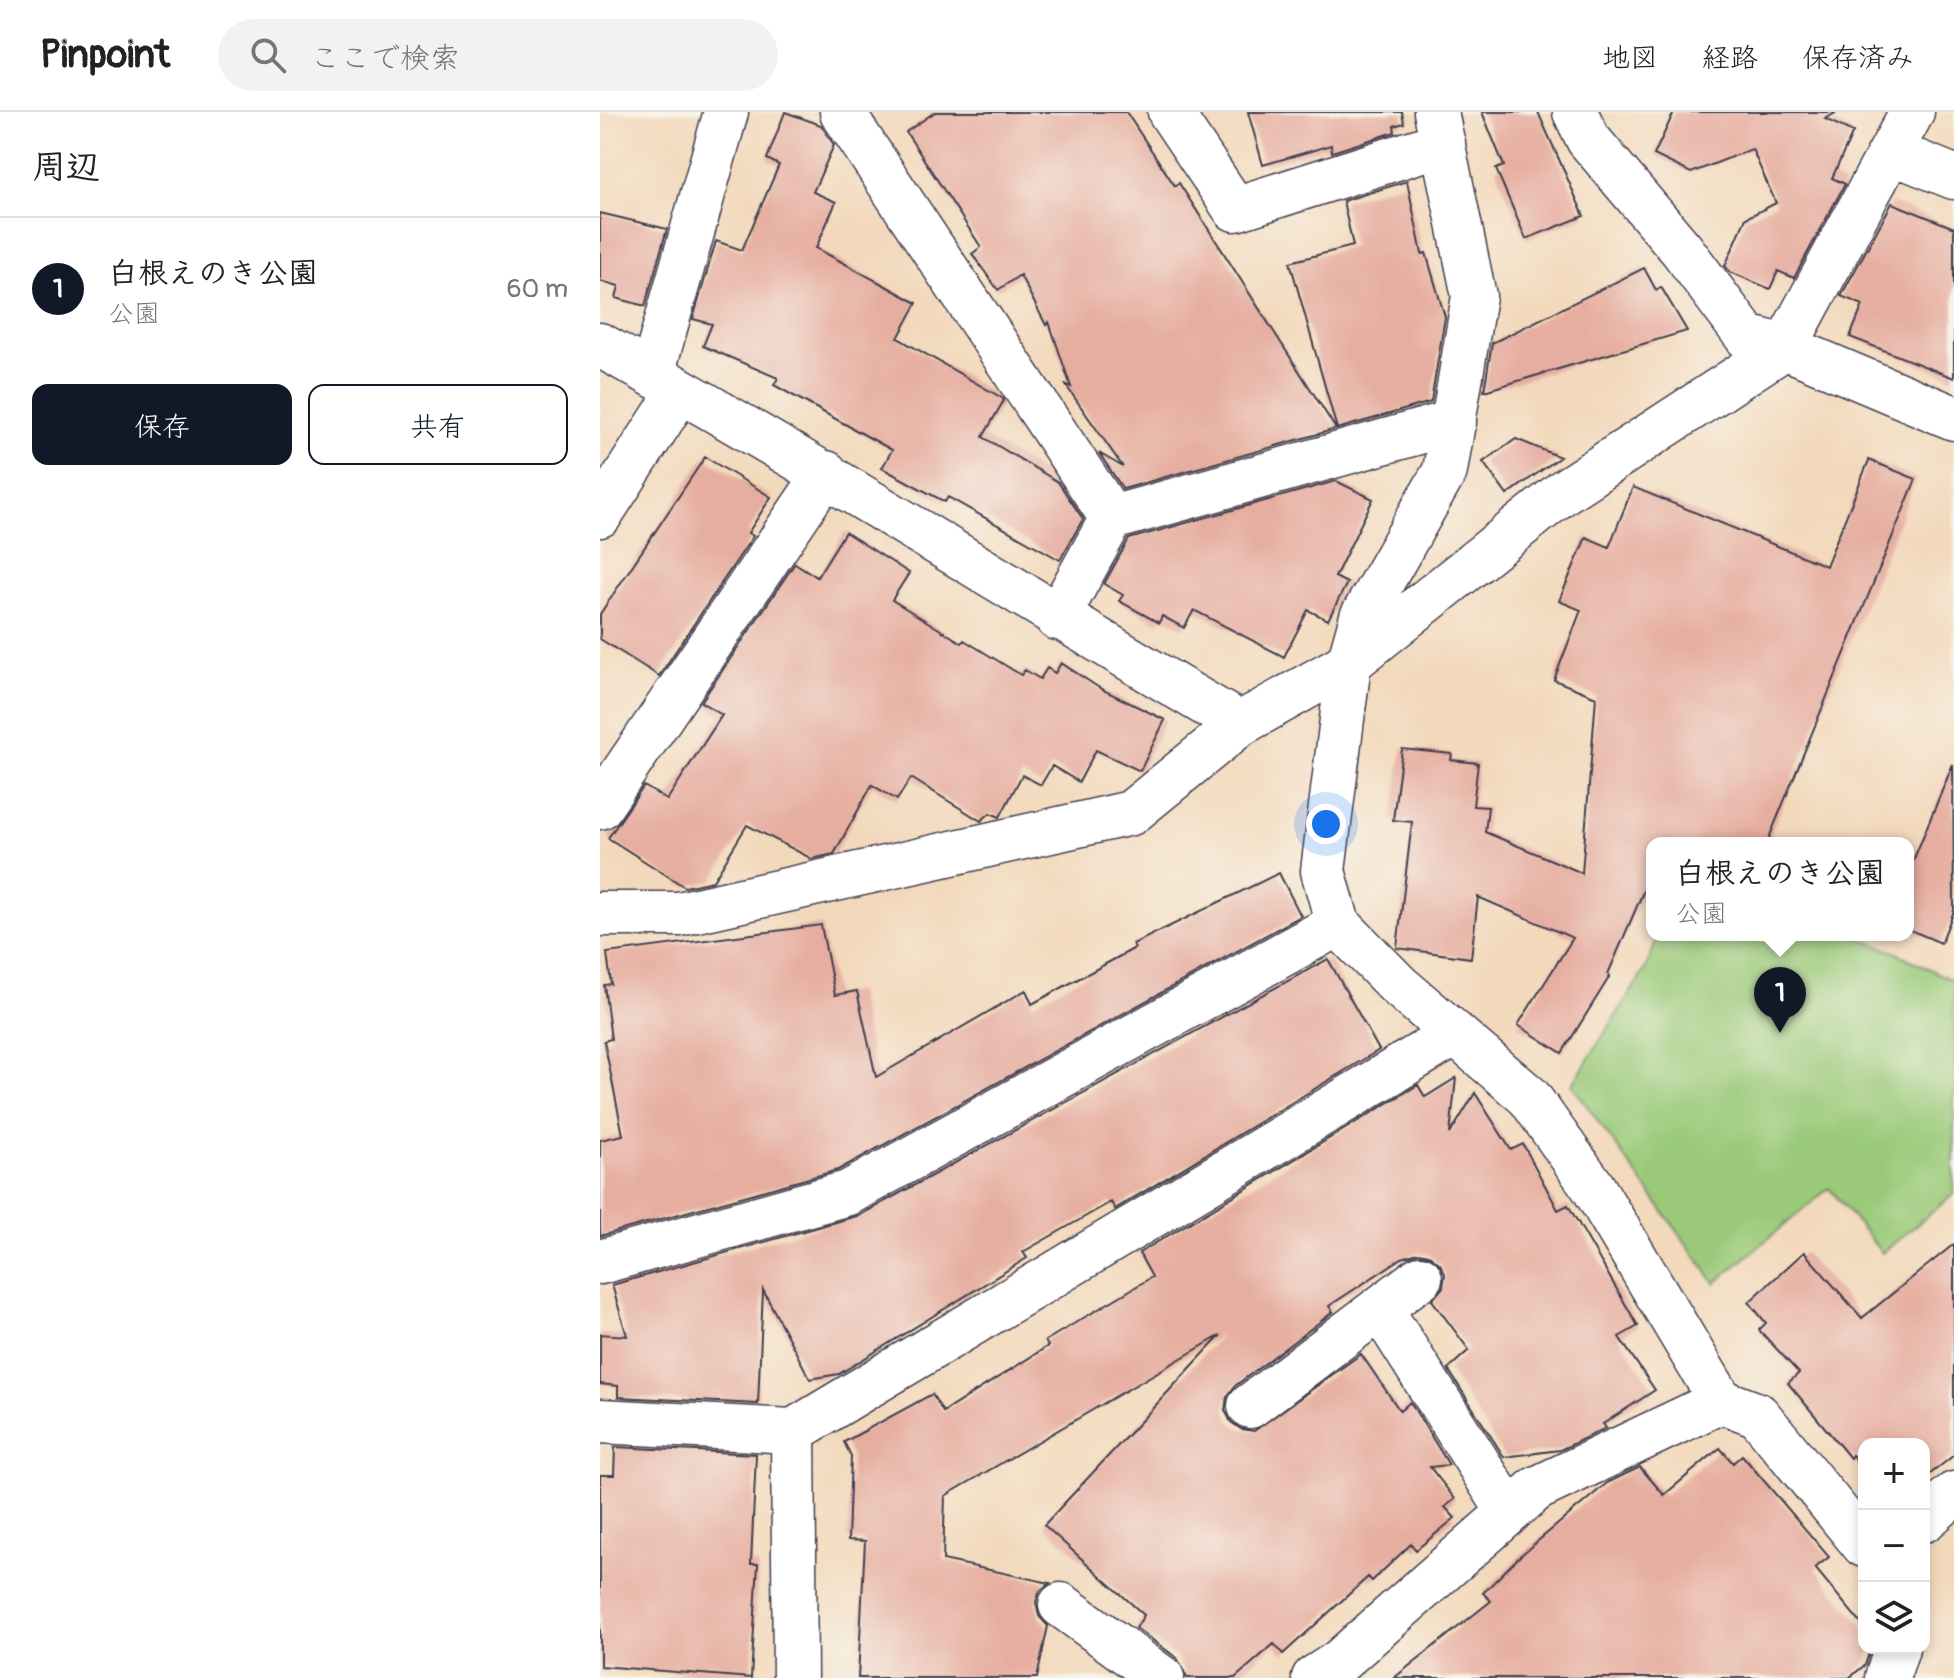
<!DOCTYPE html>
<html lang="ja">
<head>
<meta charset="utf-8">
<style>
	:root { --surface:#fff; --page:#f2f2f2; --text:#222; --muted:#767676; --line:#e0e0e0; --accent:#111827 }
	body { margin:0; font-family:Pangolin,"Klee One",sans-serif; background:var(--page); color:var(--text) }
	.controls { position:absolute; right:24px; bottom:24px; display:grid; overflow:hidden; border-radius:16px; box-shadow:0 4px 12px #0003 }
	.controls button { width:72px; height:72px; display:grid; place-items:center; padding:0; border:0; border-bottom:2px solid var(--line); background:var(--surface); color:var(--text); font:40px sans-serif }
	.you { position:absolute; left:726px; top:712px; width:28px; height:28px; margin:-20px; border:6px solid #fff; border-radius:50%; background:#1a73e8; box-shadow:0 0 0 12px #1a73e833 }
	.badge { display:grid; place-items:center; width:52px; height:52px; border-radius:50%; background:var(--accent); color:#fff; font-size:26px; font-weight:700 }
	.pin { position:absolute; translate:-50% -66px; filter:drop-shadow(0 2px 4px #0008) }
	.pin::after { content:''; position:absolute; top:42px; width:28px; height:24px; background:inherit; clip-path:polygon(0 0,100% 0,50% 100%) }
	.popup { position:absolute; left:1046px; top:725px; width:268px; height:104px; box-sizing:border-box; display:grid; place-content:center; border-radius:16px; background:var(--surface); filter:drop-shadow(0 2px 6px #0005); font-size:26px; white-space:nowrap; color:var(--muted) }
	.popup b { font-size:30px; color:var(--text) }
	.popup::after { content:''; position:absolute; left:50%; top:100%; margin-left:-16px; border:16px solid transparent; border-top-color:var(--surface) }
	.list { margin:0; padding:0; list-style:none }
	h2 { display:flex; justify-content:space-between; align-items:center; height:104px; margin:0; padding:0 32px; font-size:34px }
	h2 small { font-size:26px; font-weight:400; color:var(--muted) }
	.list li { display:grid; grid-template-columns:52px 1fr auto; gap:24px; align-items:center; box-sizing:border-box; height:144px; padding:0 32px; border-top:2px solid var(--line) }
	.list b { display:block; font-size:30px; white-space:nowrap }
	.list p { margin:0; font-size:26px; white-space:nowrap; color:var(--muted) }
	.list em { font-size:26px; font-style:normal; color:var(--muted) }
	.actions { display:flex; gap:16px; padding:24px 32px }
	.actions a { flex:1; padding:18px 0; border:2px solid var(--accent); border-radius:16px; text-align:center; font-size:28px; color:var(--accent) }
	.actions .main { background:var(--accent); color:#fff }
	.icon { flex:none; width:44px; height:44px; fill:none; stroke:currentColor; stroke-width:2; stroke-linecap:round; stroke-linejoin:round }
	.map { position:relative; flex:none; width:1354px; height:1566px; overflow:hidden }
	header { display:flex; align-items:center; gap:48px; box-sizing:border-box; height:112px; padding:0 40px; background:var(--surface); border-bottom:2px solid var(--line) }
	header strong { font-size:38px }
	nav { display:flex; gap:44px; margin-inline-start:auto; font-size:28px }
	.search { width:560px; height:72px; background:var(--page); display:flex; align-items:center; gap:20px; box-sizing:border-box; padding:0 28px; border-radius:44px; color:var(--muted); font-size:30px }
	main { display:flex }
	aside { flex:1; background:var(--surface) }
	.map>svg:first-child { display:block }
	.green { fill:#9aca79; stroke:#5e765a; stroke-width:2 }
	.building { fill:#e6aea0 }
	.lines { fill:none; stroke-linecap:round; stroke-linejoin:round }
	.minor-casing { stroke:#413d4e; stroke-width:47 }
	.minor { stroke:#fff; stroke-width:44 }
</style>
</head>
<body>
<header>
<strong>Pinpoint</strong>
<div class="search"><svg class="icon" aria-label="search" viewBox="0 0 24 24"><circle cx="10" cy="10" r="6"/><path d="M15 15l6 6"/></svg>ここで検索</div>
<nav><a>地図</a><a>経路</a><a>保存済み</a></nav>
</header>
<main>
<aside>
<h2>周辺<small></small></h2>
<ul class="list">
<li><span class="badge">1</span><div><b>白根えのき公園</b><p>公園</p></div><em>60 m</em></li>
</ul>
<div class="actions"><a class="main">保存</a><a>共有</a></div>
</aside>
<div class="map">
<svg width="1354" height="1566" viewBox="0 0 1354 1566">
	<rect width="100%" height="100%" fill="#f7f3e8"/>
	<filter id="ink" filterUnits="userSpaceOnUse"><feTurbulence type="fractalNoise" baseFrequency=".0125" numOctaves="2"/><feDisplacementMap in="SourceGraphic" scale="16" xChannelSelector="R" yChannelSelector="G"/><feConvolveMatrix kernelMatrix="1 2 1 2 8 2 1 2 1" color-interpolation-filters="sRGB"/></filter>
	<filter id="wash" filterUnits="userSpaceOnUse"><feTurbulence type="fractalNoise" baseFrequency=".006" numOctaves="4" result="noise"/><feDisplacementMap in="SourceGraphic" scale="32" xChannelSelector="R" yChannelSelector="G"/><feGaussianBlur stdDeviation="1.8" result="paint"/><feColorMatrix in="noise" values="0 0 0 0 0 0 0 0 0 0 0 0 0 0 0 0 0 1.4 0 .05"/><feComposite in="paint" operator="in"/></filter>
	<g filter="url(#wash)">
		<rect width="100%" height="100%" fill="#f3d9bc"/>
		<!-- green -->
		<path class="green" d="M 1059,823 L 1251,823 L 1297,841 L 1354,869 L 1354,1082 L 1282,1141 L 1229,1076 L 1115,1171 L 972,973 L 1045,858 Z"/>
		<g id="blocks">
			<!-- building -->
			<path class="building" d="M 185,0 L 221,13 L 234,33 L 213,80 L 236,90 L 216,136 L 317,191 L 298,226 L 402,286 L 404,288 L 383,325 L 458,370 L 483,407 L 460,448 L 348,385 L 345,390 L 282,356 L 292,338 L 174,273 L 178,266 L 103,234 L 112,212 L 93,207 L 116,129 L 142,138 L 179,53 L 167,47 Z
				M 335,0 L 526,0 L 575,74 L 579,71 L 736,317 L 523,377 L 499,341 L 523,355 L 465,272 L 471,275 L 449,210 L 446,213 L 420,163 L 398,178 L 372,142 L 381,135 L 306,20 Z
				M 648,0 L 802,0 L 804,11 L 794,14 L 795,20 L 732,40 L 731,33 L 663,53 Z
				M 882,0 L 938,0 L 984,104 L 926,127 L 896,57 L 904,54 Z
				M 1074,0 L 1237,0 L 1225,7 L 1253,20 L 1232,66 L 1245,72 L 1194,166 L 1178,159 L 1170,177 L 1130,160 L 1125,154 L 1146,106 L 1176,91 L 1152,37 L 1091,61 L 1054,43 Z
				M 807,69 L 822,142 L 826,141 L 845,205 L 831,290 L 737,317 L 690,150 L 753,134 L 743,89 Z
				M 1292,91 L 1354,116 L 1354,266 L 1250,225 L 1263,193 L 1241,184 Z
				M 0,101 L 67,117 L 45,194 L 16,186 L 19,174 L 0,169 Z
				M 1044,156 L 1056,178 L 1061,175 L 1087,219 L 884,279 L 892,231 Z
				M 916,327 L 960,345 L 907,383 L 883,350 Z
				M 105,345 L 171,385 L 148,421 L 153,424 L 59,564 L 0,527 L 0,502 Z
				M 1269,348 L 1316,367 L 1167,731 L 1052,731 L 1052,759 L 1008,862 L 1010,864 L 962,941 L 918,913 L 973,826 L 878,785 L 871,846 L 797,836 L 812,710 L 793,708 L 802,637 L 852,642 L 851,648 L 878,651 L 873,694 L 888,695 L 885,720 L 982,761 L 996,585 L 954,568 L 981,498 L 959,489 L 986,425 L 1009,435 L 1033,375 L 1226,454 Z
				M 736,369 L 773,387 L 735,465 L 747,471 L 728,508 L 708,498 L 684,545 L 594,498 L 584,516 L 562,504 L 559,511 L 519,489 L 523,483 L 504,472 L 529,427 Z
				M 245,420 L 309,461 L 292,488 L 362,531 L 364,528 L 421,563 L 425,558 L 440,567 L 447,556 L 455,561 L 461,551 L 501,577 L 565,608 L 540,659 L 496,638 L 479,670 L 452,654 L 441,673 L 422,663 L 400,705 L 390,701 L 381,709 L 311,666 L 297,688 L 272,673 L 234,742 L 212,747 L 147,713 L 113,769 L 85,775 L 8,726 L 44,674 L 67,688 L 122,603 L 101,590 L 195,451 L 217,465 Z
				M 1353,652 L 1354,799 L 1341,831 L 1308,817 L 1308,761 Z
				M 679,761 L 701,804 L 238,1058 L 0,1124 L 0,1028 L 23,1023 L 4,929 L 11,927 L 4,873 L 11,872 L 7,841 L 221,813 L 235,883 L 257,879 L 276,965 L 426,878 L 432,892 L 535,836 L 533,832 Z
				M 728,847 L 779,938 L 515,1097 L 511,1090 L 423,1140 L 427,1146 L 239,1262 L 210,1267 L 163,1178 L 158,1292 L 18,1285 L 18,1274 L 0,1272 L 0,1222 L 27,1224 L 12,1173 L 260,1103 Z
				M 856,966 L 850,1022 L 875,981 L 911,1038 L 923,1032 L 958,1098 L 968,1093 L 1038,1214 L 1019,1225 L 1055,1278 L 1003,1312 L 1006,1316 L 960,1338 L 904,1345 L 848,1257 L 869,1238 L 832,1188 L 843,1175 L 845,1162 L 840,1152 L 829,1143 L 818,1141 L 802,1146 L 729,1194 L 733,1200 L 635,1274 L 627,1285 L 625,1298 L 631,1310 L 641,1317 L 654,1319 L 761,1242 L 800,1299 L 810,1290 L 849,1353 L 830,1355 L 855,1387 L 845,1395 L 855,1406 L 816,1438 L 811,1432 L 772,1469 L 768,1465 L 683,1542 L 674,1532 L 635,1566 L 587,1566 L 577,1546 L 536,1516 L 544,1503 L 444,1413 L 621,1223 L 345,1384 L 343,1448 L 450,1471 L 440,1479 L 436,1490 L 439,1504 L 448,1514 L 437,1566 L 258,1566 L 265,1429 L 248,1428 L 251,1344 L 244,1330 L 332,1282 L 343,1300 L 448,1234 L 445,1229 L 552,1165 L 539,1141 L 818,973 L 825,985 Z
				M 1354,1132 L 1354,1343 L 1324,1367 L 1324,1332 L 1264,1332 L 1264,1357 L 1252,1343 L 1250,1346 L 1188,1271 L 1199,1261 L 1159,1218 L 1166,1211 L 1149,1190 L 1204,1140 L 1262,1206 Z
				M 15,1335 L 156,1342 L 151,1452 L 158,1452 L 151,1566 L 0,1554 L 0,1363 L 14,1363 Z
				M 1120,1336 L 1133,1351 L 1142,1343 L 1229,1445 L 1215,1456 L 1264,1515 L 1264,1536 L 1271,1536 L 1265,1553 L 1249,1566 L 794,1566 L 891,1489 L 883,1481 L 921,1443 L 1007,1371 L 1040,1355 L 1064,1383 Z"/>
		</g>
	</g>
	<g filter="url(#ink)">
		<use href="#blocks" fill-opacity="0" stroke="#413d4e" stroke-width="2"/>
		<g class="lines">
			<defs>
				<path id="minor" d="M 242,0 L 512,406
					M 570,0 L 635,97 L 843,31
					M 975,0 L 988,27 L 1082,138 L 1147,225 L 1185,235 L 1354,306
					M 1292,40 L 1354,65
					M 0,233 C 217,353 425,487 640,612
					M 52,262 L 126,0
					M 0,403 L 80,279
					M 457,506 L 512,406 L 854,310
					M 0,695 L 226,361
					M 0,802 L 79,802 L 531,701 L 640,612 L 749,551 L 762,505 L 845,359 L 874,184 L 836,0
					M 0,1150 L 248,1081 L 738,812
					M 780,1196 L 909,1400
					M 650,1294 L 820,1166
					M 0,1309 L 193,1319 L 855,922
					M 193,1319 L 195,1566
					M 1324,1408 L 1354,1382
					M 1264,1433 L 1158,1303 L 1121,1289 L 993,1075 L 929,985 L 798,873 L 738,812 L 723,759 L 749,551 L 963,380 L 1185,235 L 1312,0
					M 461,1493 L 562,1566
					M 714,1566 L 739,1550 L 936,1377 L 1121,1289
					M 1287,1566 L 1297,1536"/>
			</defs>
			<!-- minor casing -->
			<use href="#minor" class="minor-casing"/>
			<!-- minor -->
			<use href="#minor" class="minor"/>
		</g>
	</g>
</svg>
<div class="controls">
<button>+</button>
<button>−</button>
<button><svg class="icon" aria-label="layers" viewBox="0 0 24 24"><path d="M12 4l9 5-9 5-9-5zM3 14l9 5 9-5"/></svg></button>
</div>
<div class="you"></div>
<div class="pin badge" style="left:1180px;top:921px">1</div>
<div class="popup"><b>白根えのき公園</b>公園</div>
</div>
</main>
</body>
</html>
